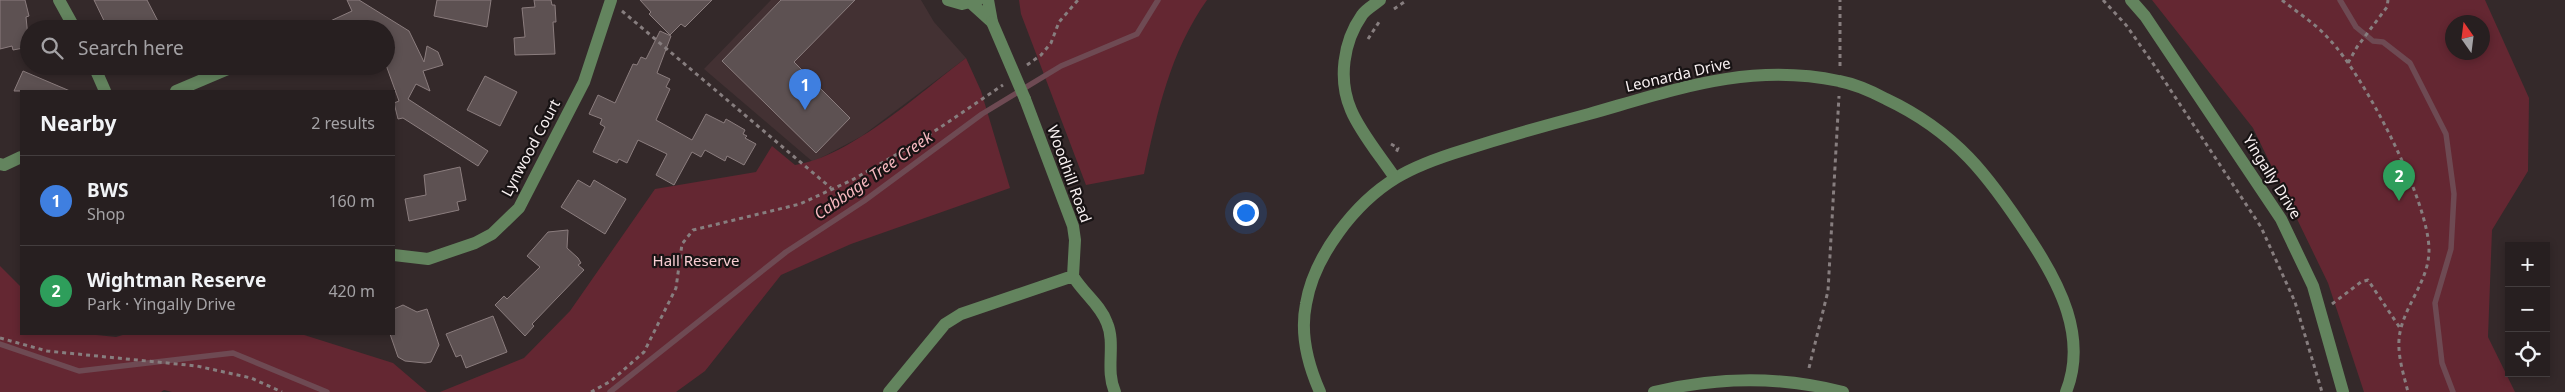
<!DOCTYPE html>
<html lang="en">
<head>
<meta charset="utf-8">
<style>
	:root { --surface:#271f20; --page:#2f2729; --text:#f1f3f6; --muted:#a4a2a5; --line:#433d3e; --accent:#2563eb }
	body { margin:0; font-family:"Noto Sans",sans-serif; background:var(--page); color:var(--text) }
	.controls { position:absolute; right:15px; bottom:15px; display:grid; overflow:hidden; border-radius:0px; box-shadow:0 2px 8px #0003 }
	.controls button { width:45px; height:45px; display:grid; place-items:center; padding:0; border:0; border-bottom:1px solid var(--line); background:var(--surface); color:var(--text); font:25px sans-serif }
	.compass { position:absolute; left:2445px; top:15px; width:45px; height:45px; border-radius:50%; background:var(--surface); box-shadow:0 2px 8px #0003; rotate:346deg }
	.you { position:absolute; left:1245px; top:212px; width:18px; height:18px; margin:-12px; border:4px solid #fff; border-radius:50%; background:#1a73e8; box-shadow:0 0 0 8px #1a73e833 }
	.badge { display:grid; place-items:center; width:32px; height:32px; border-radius:50%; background:var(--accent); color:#fff; font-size:16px; font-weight:700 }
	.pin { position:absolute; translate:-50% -41px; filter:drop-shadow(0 1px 2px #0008) }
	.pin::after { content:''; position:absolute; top:26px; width:18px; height:15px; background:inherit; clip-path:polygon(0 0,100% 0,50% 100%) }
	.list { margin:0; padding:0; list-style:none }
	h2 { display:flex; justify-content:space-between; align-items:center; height:65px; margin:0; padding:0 20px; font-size:21px }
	h2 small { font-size:16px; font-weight:400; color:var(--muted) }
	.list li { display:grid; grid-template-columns:32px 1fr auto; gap:15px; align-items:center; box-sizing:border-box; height:90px; padding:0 20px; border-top:1px solid var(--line) }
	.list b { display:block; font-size:19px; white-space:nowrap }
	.list p { margin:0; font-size:16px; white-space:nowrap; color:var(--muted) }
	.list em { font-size:16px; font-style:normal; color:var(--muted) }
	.icon { flex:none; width:28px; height:28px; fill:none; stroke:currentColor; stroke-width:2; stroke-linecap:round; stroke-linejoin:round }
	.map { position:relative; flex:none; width:2565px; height:392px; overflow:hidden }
	.search { position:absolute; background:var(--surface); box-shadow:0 2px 8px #0003; left:20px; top:20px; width:375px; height:55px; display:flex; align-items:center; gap:12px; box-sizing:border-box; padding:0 18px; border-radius:28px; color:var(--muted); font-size:19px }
	.panel { position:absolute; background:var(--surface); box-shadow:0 2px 8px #0003; left:20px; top:90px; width:375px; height:245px; border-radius:0px }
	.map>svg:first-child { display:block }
	.built { fill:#433133 }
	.green { fill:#642732; fill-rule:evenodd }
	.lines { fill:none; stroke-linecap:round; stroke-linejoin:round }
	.stream { stroke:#6e4a53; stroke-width:5.5 }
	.building { fill:#5d5152; stroke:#8b7d7e }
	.path { stroke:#877e7f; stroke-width:3; stroke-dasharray:4 4; stroke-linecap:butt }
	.minor { stroke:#63845e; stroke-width:12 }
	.minor-bridge { stroke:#63845e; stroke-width:12 }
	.labels { text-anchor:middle; stroke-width:4.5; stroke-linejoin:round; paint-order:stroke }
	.street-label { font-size:15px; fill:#f9f1f2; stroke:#181314 }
	.park-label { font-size:15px; fill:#f9ced3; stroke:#181314 }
	.water-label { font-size:16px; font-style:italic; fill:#f7b8bf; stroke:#181314 }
</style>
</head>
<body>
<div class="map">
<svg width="2565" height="392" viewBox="0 0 2565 392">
	<rect width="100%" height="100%" fill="#34292a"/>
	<!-- built -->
	<path class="built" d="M 771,0 L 921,0 L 934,22 L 966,58 L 862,136 L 813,162 L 704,69 Z"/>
	<!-- green -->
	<path class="green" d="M 1019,0 L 1207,0 C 1170,52 1157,113 1144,174 L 1086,185 L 1021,14 Z
		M 2152,0 L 2485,0 L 2529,98 L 2528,171 L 2492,230 L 2488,337 L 2515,392 L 2364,392 L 2328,283 L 2253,128 ZM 2482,22 L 2482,52 L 2452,52 L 2452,22 Z
		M 966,58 L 981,91 L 1010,188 L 851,244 L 781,275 L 705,371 L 676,392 L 440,392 L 524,358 L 570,311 L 655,189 L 756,172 L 772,146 L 795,165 C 850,157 921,92 966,58 Z
		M 0,266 L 21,287 L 21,334 L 87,334 L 116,337 L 126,334 L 301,334 L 393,363 L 427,392 L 172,392 L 164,390 L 161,392 L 0,392 Z"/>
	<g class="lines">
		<!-- stream -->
		<path class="stream" d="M 2340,0 L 2356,27 L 2373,41 L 2383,42 L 2410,63 L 2446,134 L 2454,194 L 2451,249 L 2435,303 L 2442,363 L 2453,392
			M 0,344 L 79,371 L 233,353 L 327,392
			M 610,392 L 786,252 L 864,201 L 982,114 L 1061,66 L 1137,34 L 1158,0"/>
	</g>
	<!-- building -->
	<path class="building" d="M 0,0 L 25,0 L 29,16 L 26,17 L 29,47 L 13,50 L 12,46 L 0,49 Z
		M 94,0 L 147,0 L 162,29 L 108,29 Z
		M 347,0 L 359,0 L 409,31 L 424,62 L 427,46 L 438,52 L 443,65 L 423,71 L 430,91 L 416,84 L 408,99 L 488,151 L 478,166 L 403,118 L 398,119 L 394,103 L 399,101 L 386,65 L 386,29 L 313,29 L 352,11 Z
		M 437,0 L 491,0 L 487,27 L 434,16 Z
		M 534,0 L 551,0 L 552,5 L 555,5 L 556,22 L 553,22 L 555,54 L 515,55 L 514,38 L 525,37 L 522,8 L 535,7 Z
		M 640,0 L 712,0 L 685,27 L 681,24 L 670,35 L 649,14 L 651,12 Z
		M 781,0 L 855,0 L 794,62 L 850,118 L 816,153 L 722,61 Z
		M 660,31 L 671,36 L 657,73 L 670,79 L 666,87 L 670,89 L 656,120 L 692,140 L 706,114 L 724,123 L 726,119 L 745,130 L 743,134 L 747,136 L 745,138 L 756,144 L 744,165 L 727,156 L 725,161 L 705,150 L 701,157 L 692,152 L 674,185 L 656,175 L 667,154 L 638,140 L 627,163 L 619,159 L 617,163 L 593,152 L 605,127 L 600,124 L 602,119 L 589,114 L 598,95 L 615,103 L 633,64 L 637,65 L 641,57 L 646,59 Z
		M 23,71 L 70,91 L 14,91 Z
		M 485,76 L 517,92 L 500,126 L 467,110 Z
		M 460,167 L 466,200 L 457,202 L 459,210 L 409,221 L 405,199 L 426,195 L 424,175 Z
		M 578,180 L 590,187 L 594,180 L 626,199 L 605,234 L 561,207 Z
		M 568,230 L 567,248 L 578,258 L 581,263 L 578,265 L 584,270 L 532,324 L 534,326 L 525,336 L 495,305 L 504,296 L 507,299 L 540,267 L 527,256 L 548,232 Z
		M 403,305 L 417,312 L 427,309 L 439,345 L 431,362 L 425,363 L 405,361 L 398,357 L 390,334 L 394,334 L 394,309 Z
		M 493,316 L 507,352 L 466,368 L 461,355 L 456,357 L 446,334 Z"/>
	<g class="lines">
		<!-- path -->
		<path class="path" d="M 2103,0 L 2126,25 L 2152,62 L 2261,227 L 2295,302 L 2322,392
			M 2282,0 C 2298,13 2316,24 2329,39 C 2364,75 2429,201 2429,250 C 2429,279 2408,301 2401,328 C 2395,349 2403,372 2408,392
			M 1394,9 L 1407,0
			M 622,11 L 831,188
			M 1368,39 L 1381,19
			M 2348,63 L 2357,47 L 2387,7 L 2388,0
			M 1027,65 L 1041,55 L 1051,43 L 1059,22 L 1078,0
			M 1840,66 L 1840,0
			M 1391,144 L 1398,148 L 1396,153
			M 2332,304 L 2361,282 L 2368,280 L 2400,328
			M 0,338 L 47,351 L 197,366 L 251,378 L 282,392
			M 1809,368 L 1828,291 L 1839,96
			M 591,392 L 611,381 L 644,352 L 676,288 L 682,244 L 693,230 L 800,204 L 852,180 L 920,141 L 1003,85"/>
		<!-- minor -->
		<path class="minor" d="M 59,0 L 75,29
			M 948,0 L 962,4 L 978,0
			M 988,0 L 992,22
			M 1380,0 C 1374,5 1366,9 1362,15 C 1343,42 1338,80 1351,110 C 1360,132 1381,157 1395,178
			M 2131,0 L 2145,16 L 2281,219 L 2313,286 L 2343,392
			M 971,3 L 992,22
			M 94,66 L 105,91
			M 176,91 L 235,66
			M 1025,99 L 1073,226 L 1075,240 L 1073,276 C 1083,293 1100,304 1107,323 C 1116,344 1105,370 1115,392
			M 0,164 L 4,165 L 21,157
			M 394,255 L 428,259 L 475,243 L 492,234 L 519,208 L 584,82 L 611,0
			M 889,392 L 945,324 L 961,314 L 1073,276
			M 1320,392 C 1308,365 1300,333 1306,304 C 1314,256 1355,203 1396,178 C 1417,165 1441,157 1464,150 C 1505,137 1547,125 1589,114 C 1674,90 1749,62 1839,81 C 1855,84 1871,91 1886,99 C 1956,132 1989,176 2030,239 C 2059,283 2088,337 2066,392
			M 1654,392 C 1716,377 1781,376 1843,392"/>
		<!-- minor-bridge -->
		<path class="minor-bridge" d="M 992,22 L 1025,99"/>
	</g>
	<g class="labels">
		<!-- street labels -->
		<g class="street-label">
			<text transform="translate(1678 75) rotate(-13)" y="5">Leonarda Drive</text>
			<text transform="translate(531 148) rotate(-62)" y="5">Lynwood Court</text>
			<text transform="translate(1069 174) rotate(70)" y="5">Woodhill Road</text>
			<text transform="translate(2272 177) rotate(58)" y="5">Yingally Drive</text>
		</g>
		<!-- park labels -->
		<g class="park-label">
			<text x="696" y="266">Hall Reserve</text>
		</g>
		<!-- water labels -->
		<g class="water-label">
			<text transform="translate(873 175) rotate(-35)" y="6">Cabbage Tree Creek</text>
		</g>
	</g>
</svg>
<div class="controls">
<button>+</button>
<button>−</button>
<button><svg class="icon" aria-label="locate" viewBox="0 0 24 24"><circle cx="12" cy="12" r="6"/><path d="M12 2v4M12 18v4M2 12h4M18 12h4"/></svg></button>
</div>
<svg class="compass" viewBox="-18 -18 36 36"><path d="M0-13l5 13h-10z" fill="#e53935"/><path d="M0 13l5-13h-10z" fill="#a4a2a5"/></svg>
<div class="you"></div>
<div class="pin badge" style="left:805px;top:110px;background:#3f7fe0">1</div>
<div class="pin badge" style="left:2399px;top:201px;background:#2e9e5b">2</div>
<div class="search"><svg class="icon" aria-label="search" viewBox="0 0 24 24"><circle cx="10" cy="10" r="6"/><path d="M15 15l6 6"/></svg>Search here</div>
<section class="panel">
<h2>Nearby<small>2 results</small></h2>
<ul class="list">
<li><span class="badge" style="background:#3f7fe0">1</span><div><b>BWS</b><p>Shop</p></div><em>160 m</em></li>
<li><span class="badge" style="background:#2e9e5b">2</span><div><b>Wightman Reserve</b><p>Park · Yingally Drive</p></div><em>420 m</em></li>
</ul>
</section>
</div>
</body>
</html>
